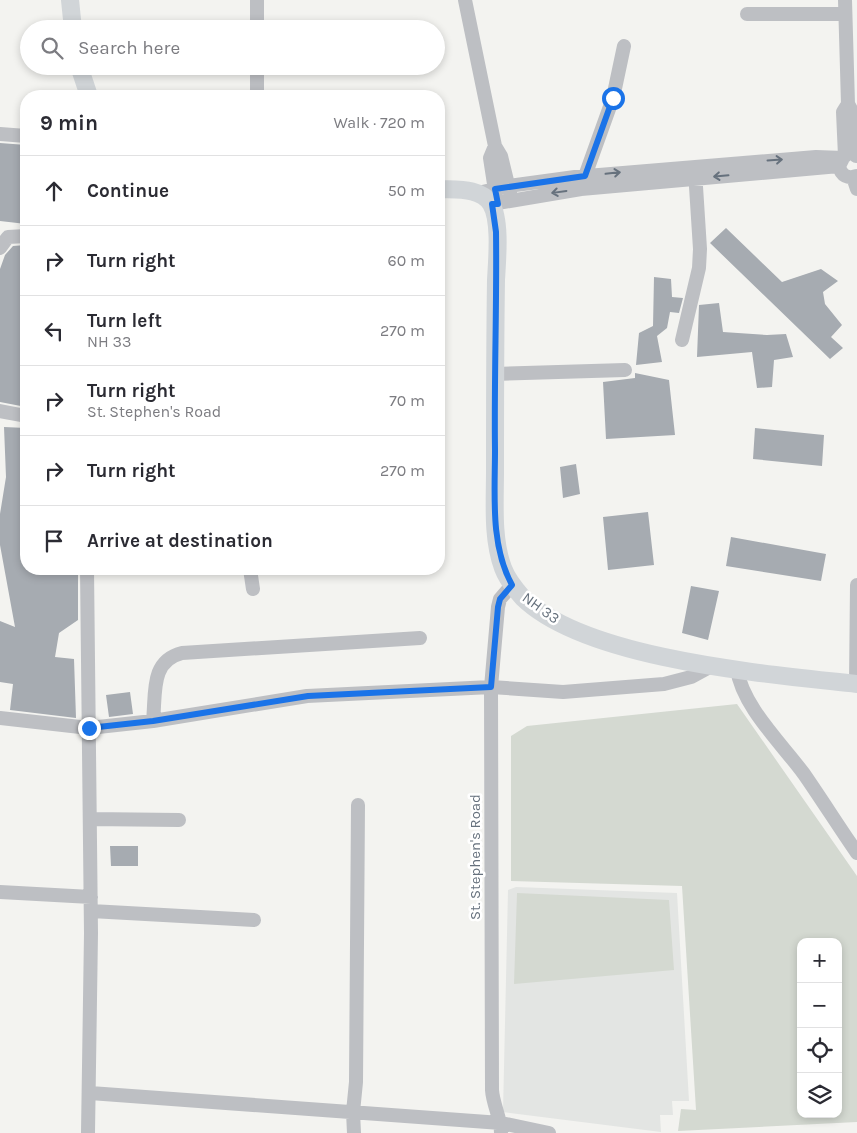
<!DOCTYPE html>
<html lang="en">
<head>
<meta charset="utf-8">
<style>
	:root { --surface:#fff; --page:#f7f7f7; --text:#2b2b33; --muted:#7c7c81; --line:#e1e1e2 }
	body { margin:0; font-family:Karla,sans-serif; background:var(--page); color:var(--text) }
	.controls { position:absolute; right:15px; bottom:15px; display:grid; overflow:hidden; border-radius:10px; box-shadow:0 2px 8px #0003 }
	.controls button { width:45px; height:45px; display:grid; place-items:center; padding:0; border:0; border-bottom:1px solid var(--line); background:var(--surface); color:var(--text); font:25px sans-serif }
	.stop { position:absolute; width:15px; height:15px; margin:-11px; border:4px solid #1a73e8; border-radius:50%; background:#fff }
	.stop.end { background:#1a73e8; border-color:#fff; box-shadow:0 1px 5px #0008 }
	.list { margin:0; padding:0; list-style:none }
	h2 { display:flex; justify-content:space-between; align-items:center; height:65px; margin:0; padding:0 20px; font-size:21px }
	h2 small { font-size:16px; font-weight:400; color:var(--muted) }
	.list li { display:grid; grid-template-columns:32px 1fr auto; gap:15px; align-items:center; box-sizing:border-box; height:70px; padding:0 20px; border-top:1px solid var(--line) }
	.list b { display:block; font-size:19px; white-space:nowrap }
	.list p { margin:0; font-size:16px; white-space:nowrap; color:var(--muted) }
	.list em { font-size:16px; font-style:normal; color:var(--muted) }
	.icon { flex:none; width:28px; height:28px; fill:none; stroke:currentColor; stroke-width:2; stroke-linecap:round; stroke-linejoin:round }
	.map { position:relative; flex:none; width:857px; height:1133px; overflow:hidden }
	.search { position:absolute; background:var(--surface); box-shadow:0 2px 8px #0003; left:20px; top:20px; width:425px; height:55px; display:flex; align-items:center; gap:12px; box-sizing:border-box; padding:0 18px; border-radius:28px; color:var(--muted); font-size:19px }
	.panel { position:absolute; background:var(--surface); box-shadow:0 2px 8px #0003; left:20px; top:90px; width:425px; height:485px; border-radius:20px }
	.map>svg:first-child { display:block }
	.built { fill:#e3e5e3 }
	.green { fill:#d4d9d1; fill-rule:evenodd }
	.building { fill:#a6abb1 }
	.lines { fill:none; stroke-linecap:round; stroke-linejoin:round }
	.minor { stroke:#bdbfc3; stroke-width:14 }
	.major { stroke:#d1d5d8; stroke-width:18 }
	.oneway { stroke:#66717d }
	.route { stroke:#1a73e8; stroke-width:6 }
	.labels { text-anchor:middle; stroke-width:5; stroke-linejoin:round; paint-order:stroke }
	.street-label { font-size:15px; fill:#66717d; stroke:#fff }
</style>
</head>
<body>
<div class="map">
<svg width="857" height="1133" viewBox="0 0 857 1133">
	<rect width="100%" height="100%" fill="#f3f3f0"/>
	<!-- built -->
	<path class="built" d="M 516,887 L 677,893 L 689,1101 L 672,1101 L 673,1115 L 660,1115 L 661,1132 L 503,1112 L 508,890 Z"/>
	<!-- green -->
	<path class="green" d="M 737,704 L 857,876 L 857,1122 L 678,1131 L 681,1109 L 696,1110 L 682,886 L 511,881 L 511,736 L 527,726 ZM 801,942 L 838,942 L 838,1114 L 801,1114 Z
		M 517,893 L 669,900 L 674,970 L 514,984 Z"/>
	<!-- building -->
	<path class="building" d="M 0,143 L 26,145 L 26,224 L 0,221 Z
		M 726,228 L 782,282 L 821,269 L 838,281 L 823,292 L 825,304 L 842,325 L 831,337 L 843,348 L 830,359 L 710,243 Z
		M 26,245 L 26,407 L 0,402 L 0,269 L 5,255 L 13,246 Z
		M 654,277 L 671,279 L 672,297 L 683,298 L 679,313 L 670,312 L 667,328 L 657,336 L 662,362 L 636,365 L 639,333 L 653,326 Z
		M 719,303 L 723,332 L 767,335 L 786,334 L 793,357 L 774,360 L 772,387 L 757,388 L 752,352 L 697,357 L 699,305 Z
		M 635,373 L 669,380 L 675,435 L 606,439 L 603,382 L 635,378 Z
		M 4,427 L 26,428 L 26,569 L 78,569 L 78,620 L 59,633 L 55,657 L 74,659 L 76,718 L 10,710 L 13,684 L 0,682 L 0,621 L 15,627 L 0,545 L 0,514 L 6,477 Z
		M 755,428 L 824,435 L 822,466 L 753,459 Z
		M 576,464 L 580,494 L 563,498 L 560,467 Z
		M 648,512 L 654,565 L 608,570 L 603,517 Z
		M 731,537 L 826,554 L 821,581 L 726,566 Z
		M 691,586 L 719,591 L 708,640 L 682,633 Z
		M 130,692 L 133,714 L 109,717 L 106,695 Z
		M 110,846 L 138,846 L 138,866 L 111,866 Z"/>
	<g class="lines">
		<!-- minor -->
		<path class="minor" d="M 465,0 L 495,146 L 501,156 L 510,193
			M 845,0 L 848,104 L 853,113 L 856,156
			M 747,14 L 845,14
			M 257,29 L 257,0
			M 257,96 L 257,66
			M 0,134 L 26,136
			M 495,146 L 490,158 L 496,197
			M 845,156 L 843,112 L 848,104
			M 843,158 L 839,166 C 841,176 848,179 857,176
			M 585,176 L 613,98 L 624,46
			M 853,177 L 857,189
			M 478,193 L 508,186 L 575,177 L 816,157 L 843,158
			M 492,204 L 581,189 L 839,166
			M 0,248 L 8,237 L 26,236
			M 682,340 L 699,268 L 700,249 L 695,171
			M 495,374 L 625,370
			M 0,411 L 26,416
			M 87,569 L 91,933 L 88,1133
			M 250,569 L 253,589
			M 737,669 C 742,706 782,744 804,774 C 822,800 839,827 857,853
			M 856,684 L 857,585
			M 0,718 L 89,728 L 153,721 L 307,696 L 491,687 L 563,692 L 664,684 L 691,677 L 713,665
			M 153,721 C 156,693 150,661 182,653 L 420,638
			M 90,819 L 179,820
			M 0,892 L 91,897
			M 91,911 L 254,920
			M 90,1093 L 501,1123 L 549,1133
			M 354,1133 L 353,1112 L 356,1082 L 358,805
			M 501,1133 C 501,1118 493,1105 492,1090 L 491,687 L 498,607 L 500,599 L 512,585"/>
		<!-- major -->
		<path class="major" d="M 70,0 L 73,29
			M 79,66 L 89,96
			M 439,189 C 455,190 481,187 491,204 C 501,220 497,261 496,280 C 495,344 495,407 495,471 C 495,502 492,539 503,568 C 507,579 515,589 523,598 C 587,660 769,674 857,684"/>
	</g>
	<!-- one-way arrows -->
	<defs><path id="oneway-shaft" d="M-6 0H5M1.5-3L5.5 0L1.5 3" fill="none" stroke-width="1.6" stroke-linecap="round" stroke-linejoin="round" transform="scale(1.25)"/></defs>
	<g class="oneway">
		<use href="#oneway-shaft" transform="translate(775 160) rotate(-4)"/>
		<use href="#oneway-shaft" transform="translate(613 173) rotate(-6)"/>
		<use href="#oneway-shaft" transform="translate(721 176) rotate(175)"/>
		<use href="#oneway-shaft" transform="translate(559 192) rotate(172)"/>
	</g>
	<g class="lines">
		<!-- route -->
		<path class="route" d="M 89,728 L 153,721 L 308,696 L 491,687 L 498,607 L 500,599 L 512,585 C 490,545 495,494 495,450 C 494,377 497,305 496,232 L 492,204 L 498,204 L 495,189 L 585,176 L 613,98"/>
	</g>
	<g class="labels">
		<!-- street labels -->
		<g class="street-label">
			<text transform="translate(541 608) rotate(36)" y="5">NH 33</text>
			<text transform="translate(475 857) rotate(-90)" y="5">St. Stephen's Road</text>
		</g>
	</g>
</svg>
<div class="controls">
<button>+</button>
<button>−</button>
<button><svg class="icon" aria-label="locate" viewBox="0 0 24 24"><circle cx="12" cy="12" r="6"/><path d="M12 2v4M12 18v4M2 12h4M18 12h4"/></svg></button>
<button><svg class="icon" aria-label="layers" viewBox="0 0 24 24"><path d="M12 4l9 5-9 5-9-5zM3 14l9 5 9-5"/></svg></button>
</div>
<div class="stop" style="left:613px;top:98px"></div>
<div class="stop end" style="left:89px;top:728px"></div>
<div class="search"><svg class="icon" aria-label="search" viewBox="0 0 24 24"><circle cx="10" cy="10" r="6"/><path d="M15 15l6 6"/></svg>Search here</div>
<section class="panel">
<h2>9 min<small>Walk · 720 m</small></h2>
<ul class="list">
<li><svg class="icon" aria-label="ahead" viewBox="0 0 24 24"><path d="M12 20V5M6 11l6-6 6 6"/></svg><div><b>Continue</b></div><em>50 m</em></li>
<li><svg class="icon" aria-label="right" viewBox="0 0 24 24"><path d="M7 20v-9h11M14 6l5 5-5 5"/></svg><div><b>Turn right</b></div><em>60 m</em></li>
<li><svg class="icon" aria-label="left" viewBox="0 0 24 24"><path d="M17 20v-9H6M10 6l-5 5 5 5"/></svg><div><b>Turn left</b><p>NH 33</p></div><em>270 m</em></li>
<li><svg class="icon" aria-label="right" viewBox="0 0 24 24"><path d="M7 20v-9h11M14 6l5 5-5 5"/></svg><div><b>Turn right</b><p>St. Stephen's Road</p></div><em>70 m</em></li>
<li><svg class="icon" aria-label="right" viewBox="0 0 24 24"><path d="M7 20v-9h11M14 6l5 5-5 5"/></svg><div><b>Turn right</b></div><em>270 m</em></li>
<li><svg class="icon" aria-label="arrive" viewBox="0 0 24 24"><path d="M6 21V4h12l-3 4 3 4H6"/></svg><div><b>Arrive at destination</b></div></li>
</ul>
</section>
</div>
</body>
</html>
